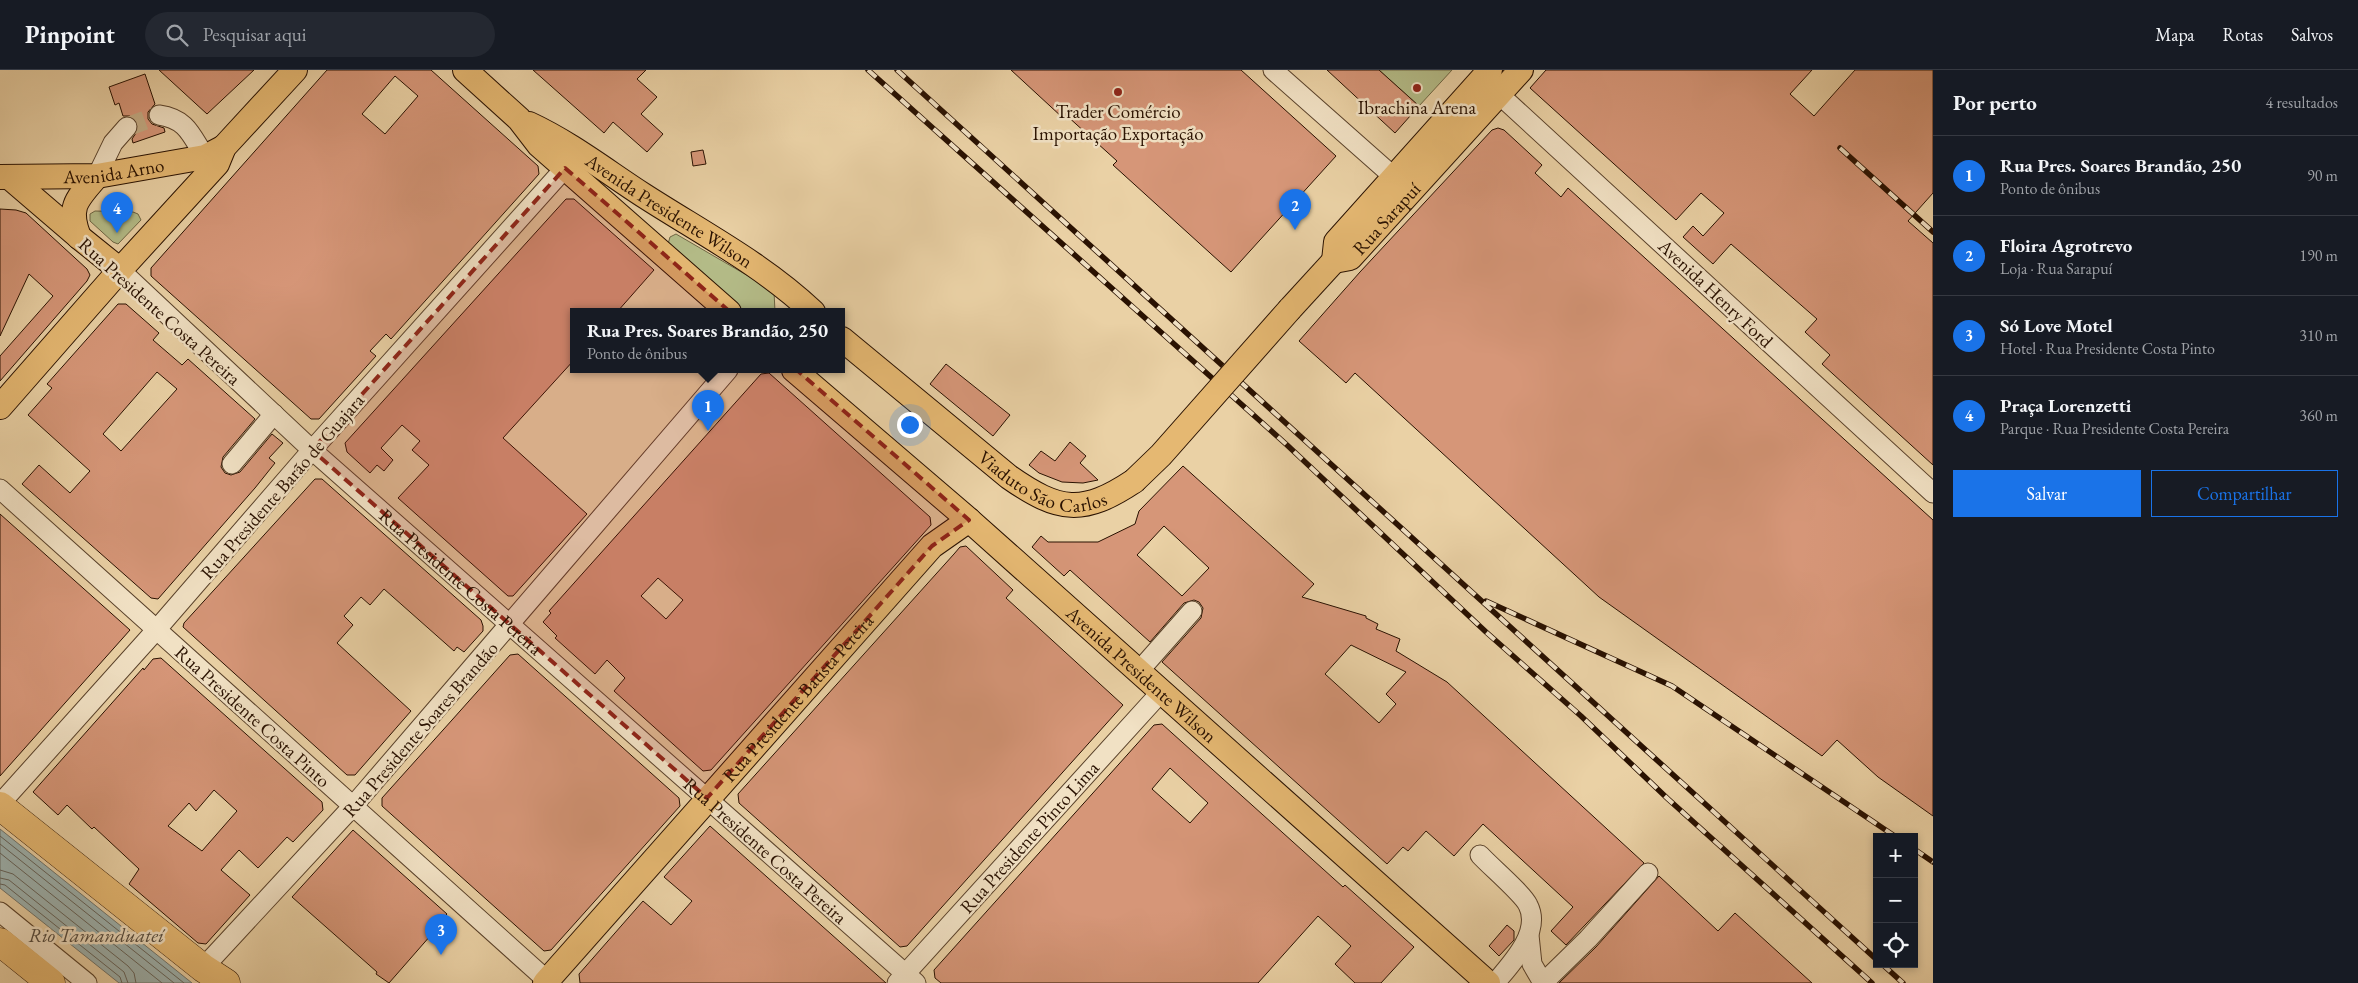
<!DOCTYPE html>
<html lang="pt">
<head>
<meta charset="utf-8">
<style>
	:root { --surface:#171b24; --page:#242831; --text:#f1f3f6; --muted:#9ea1a6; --line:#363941; --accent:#1a73e8 }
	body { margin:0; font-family:"EB Garamond",serif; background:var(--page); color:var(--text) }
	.controls { position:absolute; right:15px; bottom:15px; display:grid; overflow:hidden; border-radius:0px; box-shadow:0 2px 8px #0003 }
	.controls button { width:45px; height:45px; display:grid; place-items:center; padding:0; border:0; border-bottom:1px solid var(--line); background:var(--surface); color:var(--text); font:25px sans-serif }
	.you { position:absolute; left:909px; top:354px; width:18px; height:18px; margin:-12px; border:4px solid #fff; border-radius:50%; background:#1a73e8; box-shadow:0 0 0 8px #1a73e833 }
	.badge { display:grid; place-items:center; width:32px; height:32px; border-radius:50%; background:var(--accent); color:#fff; font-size:16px; font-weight:700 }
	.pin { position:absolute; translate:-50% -41px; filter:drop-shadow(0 1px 2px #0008) }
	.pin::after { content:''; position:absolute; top:26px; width:18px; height:15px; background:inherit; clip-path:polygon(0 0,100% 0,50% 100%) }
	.popup { position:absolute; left:570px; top:238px; width:275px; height:65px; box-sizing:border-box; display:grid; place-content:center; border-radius:0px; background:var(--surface); filter:drop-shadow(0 1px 4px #0005); font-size:16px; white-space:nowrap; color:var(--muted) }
	.popup b { font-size:19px; color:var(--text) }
	.popup::after { content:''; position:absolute; left:50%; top:100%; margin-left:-10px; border:10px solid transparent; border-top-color:var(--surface) }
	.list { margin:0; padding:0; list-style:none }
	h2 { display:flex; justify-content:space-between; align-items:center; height:65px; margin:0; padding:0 20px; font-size:21px }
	h2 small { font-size:16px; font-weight:400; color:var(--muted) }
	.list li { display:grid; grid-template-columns:32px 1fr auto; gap:15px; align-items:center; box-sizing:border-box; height:80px; padding:0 20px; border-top:1px solid var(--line) }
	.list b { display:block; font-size:19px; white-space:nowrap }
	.list p { margin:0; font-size:16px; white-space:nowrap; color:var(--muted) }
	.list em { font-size:16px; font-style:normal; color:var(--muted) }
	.actions { display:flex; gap:10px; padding:15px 20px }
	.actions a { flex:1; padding:11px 0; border:1px solid var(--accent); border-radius:0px; text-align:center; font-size:18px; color:var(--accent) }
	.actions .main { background:var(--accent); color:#fff }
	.icon { flex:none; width:28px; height:28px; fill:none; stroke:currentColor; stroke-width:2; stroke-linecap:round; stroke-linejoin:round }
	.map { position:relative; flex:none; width:1933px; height:913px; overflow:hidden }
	header { display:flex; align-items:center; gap:30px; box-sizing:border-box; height:70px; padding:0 25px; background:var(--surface); border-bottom:1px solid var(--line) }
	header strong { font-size:24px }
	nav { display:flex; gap:28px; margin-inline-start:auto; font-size:18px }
	.search { width:350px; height:45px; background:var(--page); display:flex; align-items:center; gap:12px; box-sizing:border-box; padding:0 18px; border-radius:28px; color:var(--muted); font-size:19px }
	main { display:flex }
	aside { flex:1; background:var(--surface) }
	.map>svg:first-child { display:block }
	.green { fill:#b4bc88; stroke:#6e6644 }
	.water { fill:#9db4b2; stroke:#6f736b }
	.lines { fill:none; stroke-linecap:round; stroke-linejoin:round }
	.shore { stroke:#63625a; stroke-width:1 }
	.building { fill:#d69678; stroke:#291101; fill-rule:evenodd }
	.minor-tunnel { stroke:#c3ab84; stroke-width:19; stroke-dasharray:19 9; stroke-linecap:butt }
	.minor-casing { stroke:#59412a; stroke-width:21 }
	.major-casing { stroke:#291101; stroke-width:26 }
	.highway-casing { stroke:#291101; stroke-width:29 }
	.minor { stroke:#f1e1c4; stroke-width:19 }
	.major { stroke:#e5b872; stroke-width:24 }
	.highway { stroke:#e5b872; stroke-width:28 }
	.rail-casing { stroke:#291101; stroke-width:5.5 }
	.rail { stroke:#f1e1c4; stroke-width:4; stroke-dasharray:11; stroke-linecap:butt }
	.major-bridge-casing { stroke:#291101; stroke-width:26; stroke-linecap:butt }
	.major-bridge { stroke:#e5b872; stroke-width:24 }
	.marked { fill:#8f2418; fill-opacity:0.2; stroke:#8f2418; stroke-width:4; stroke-dasharray:10 6; stroke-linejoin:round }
	.poi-dot { fill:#8f2418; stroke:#f1e1c4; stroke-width:2 }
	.labels { text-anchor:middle; stroke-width:5; stroke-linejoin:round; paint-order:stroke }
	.poi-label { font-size:19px; fill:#291101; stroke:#f1e1c4 }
	.street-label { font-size:19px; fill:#291101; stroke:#f1e1c4 }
	.water-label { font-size:20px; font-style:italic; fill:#524a3f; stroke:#f1e1c4 }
</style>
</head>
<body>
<header>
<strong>Pinpoint</strong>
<div class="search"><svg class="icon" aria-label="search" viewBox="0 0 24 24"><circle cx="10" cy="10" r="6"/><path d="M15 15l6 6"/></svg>Pesquisar aqui</div>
<nav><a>Mapa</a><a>Rotas</a><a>Salvos</a></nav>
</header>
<main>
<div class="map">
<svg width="1933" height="913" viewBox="0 0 1933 913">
	<rect width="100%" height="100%" fill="#ead1a5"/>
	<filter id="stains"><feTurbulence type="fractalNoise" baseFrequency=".004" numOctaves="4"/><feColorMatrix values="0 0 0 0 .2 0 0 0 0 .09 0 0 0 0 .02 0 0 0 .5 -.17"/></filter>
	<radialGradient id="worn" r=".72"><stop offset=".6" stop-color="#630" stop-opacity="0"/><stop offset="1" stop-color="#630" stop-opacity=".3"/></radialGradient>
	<!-- green -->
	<path class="green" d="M 1379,0 L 1452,0 L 1419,36 Z
		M 95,141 L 133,142 L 138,144 L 141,150 L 118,174 L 113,172 L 90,151 L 90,144 Z
		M 676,164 L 774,221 L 775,242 L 739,242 L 668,174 L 670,167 Z"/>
	<!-- water -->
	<path class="water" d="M 0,759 L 192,913 L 119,913 L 0,818 Z"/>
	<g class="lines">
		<!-- shore -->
		<path class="shore" d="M 0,766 L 184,913
			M 0,774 L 174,913
			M 0,783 L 162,913
			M 0,800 L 13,804 L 128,896 L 134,903 L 136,913
			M 0,808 L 9,810 L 124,902 L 128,913
			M 0,814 L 5,815 L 120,907 L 122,913"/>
	</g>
	<!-- building -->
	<path class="building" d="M 159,0 L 254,0 L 207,44 Z
		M 327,0 L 431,0 L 538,96 L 539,104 L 391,269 L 386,264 L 370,281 L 376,286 L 319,349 L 311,349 L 151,206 L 151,198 ZM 395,6 L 418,26 L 385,64 L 362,44 Z
		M 533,0 L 646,0 L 637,9 L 657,27 L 641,44 L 663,64 L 647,82 L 613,52 L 604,63 Z
		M 1011,0 L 1241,0 L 1336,86 L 1231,202 L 1113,95 L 1117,91 L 1066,45 L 1063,48 Z
		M 1327,0 L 1379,0 L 1419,36 L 1395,63 Z
		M 1546,0 L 1812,0 L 1790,24 L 1814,46 L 1855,0 L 1933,0 L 1933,123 L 1908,151 L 1933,173 L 1933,395 L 1822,294 L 1830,285 L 1805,262 L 1817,249 L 1731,174 L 1713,194 L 1683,167 L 1693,156 L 1703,166 L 1724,143 L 1701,123 L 1676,150 L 1530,18 Z
		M 145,4 L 155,34 L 148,42 L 148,49 L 152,54 L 164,58 L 165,62 L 133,73 L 132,69 L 138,60 L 137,53 L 130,46 L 123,46 L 119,33 L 115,35 L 109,17 Z
		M 1498,58 L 1504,60 L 1542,95 L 1535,103 L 1561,127 L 1568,118 L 1933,450 L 1933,746 L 1878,707 L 1837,670 L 1822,686 L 1599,527 L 1355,303 L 1346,313 L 1299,271 L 1360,202 L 1492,60 Z
		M 703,80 L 706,94 L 693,96 L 691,82 Z
		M 566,129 L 574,129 L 654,200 L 617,242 L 574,242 L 574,290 L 503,368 L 587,444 L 513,526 L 508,526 L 398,428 L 429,395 L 412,380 L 420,371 L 402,355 L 381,378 L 393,390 L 384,401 L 377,395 L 370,403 L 347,382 L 345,373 Z
		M 0,139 L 16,140 L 26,143 L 87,199 L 90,205 L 87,211 L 0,311 L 0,286 L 53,226 L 29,204 L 0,266 Z
		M 118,234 L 126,234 L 159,263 L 153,270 L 182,295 L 188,289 L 255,349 L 223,387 L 221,397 L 225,403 L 231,405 L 240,402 L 272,364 L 283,373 L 269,388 L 275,393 L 255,418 L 158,529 L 151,528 L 22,414 L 39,395 L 70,423 L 90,401 L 28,345 L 52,318 L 47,314 ZM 157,302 L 177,319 L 121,381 L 103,364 Z
		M 946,294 L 1010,345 L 993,366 L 930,314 Z
		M 769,303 L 930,447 L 931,455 L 711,700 L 703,701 L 614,621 L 625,608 L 607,590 L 595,604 L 555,568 L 557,566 L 543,552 L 551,543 L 549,541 L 761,304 ZM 658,508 L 683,530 L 666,549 L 641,526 Z
		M 1070,372 L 1086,386 L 1080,393 L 1098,410 L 1083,413 L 1062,412 L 1039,403 L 1029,395 L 1041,381 L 1055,391 Z
		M 1183,396 L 1314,514 L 1302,527 L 1366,546 L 1366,548 L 1378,554 L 1376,559 L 1400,569 L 1396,581 L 1447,612 L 1644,793 L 1566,875 L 1551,861 L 1573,837 L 1483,754 L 1454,786 L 1426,761 L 1408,781 L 1403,777 L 1387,794 L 1162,592 L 1201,548 L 1203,538 L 1199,532 L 1194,530 L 1184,533 L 1150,572 L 1070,500 L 1064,506 L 1032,477 L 1041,466 L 1048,472 L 1098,472 L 1135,454 L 1139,441 ZM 1164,456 L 1209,498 L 1182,526 L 1137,485 ZM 1351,575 L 1406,602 L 1386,624 L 1396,634 L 1379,653 L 1325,604 Z
		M 315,409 L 322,409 L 481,550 L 483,556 L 483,561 L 464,582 L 457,577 L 454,581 L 384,519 L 370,535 L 361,527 L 344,546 L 353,555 L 337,573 L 411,641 L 355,705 L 347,705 L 183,557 L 184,553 Z
		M 0,444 L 130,560 L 0,706 Z
		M 966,476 L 1013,520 L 1006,528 L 1123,635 L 907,876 L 900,877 L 739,733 L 738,724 L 954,484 L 960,477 Z
		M 518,584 L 679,728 L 680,736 L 551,880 L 544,881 L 382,736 L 382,728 L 452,650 L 510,585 Z
		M 161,588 L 322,732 L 323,740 L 293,772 L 287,767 L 258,798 L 239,780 L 221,800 L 250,825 L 206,874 L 198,873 L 129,814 L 139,799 L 94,757 L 92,759 L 67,735 L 58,745 L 33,722 L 143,598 L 144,600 L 153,589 ZM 214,720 L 237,741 L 202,781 L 168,756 L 189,733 L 196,741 Z
		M 1162,654 L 1343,817 L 1345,815 L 1414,877 L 1381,913 L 1355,913 L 1335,894 L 1351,876 L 1318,846 L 1258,913 L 941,913 L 935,908 L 934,900 L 1154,655 ZM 1170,698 L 1208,733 L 1190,753 L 1152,719 Z
		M 710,756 L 767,807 L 886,913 L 580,913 L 579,904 L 643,831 L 671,855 L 692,831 L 664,807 Z
		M 353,760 L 447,844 L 443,848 L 445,849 L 389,913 L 376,904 L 377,902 L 292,827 Z
		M 1659,806 L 1718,861 L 1735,843 L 1812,913 L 1559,913 L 1596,877 Z
		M 1507,855 L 1514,861 L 1514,870 L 1499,886 L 1489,876 Z"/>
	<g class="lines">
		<!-- minor-tunnel -->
		<path class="minor-tunnel" d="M 127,57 L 159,45"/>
		<defs>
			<g id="minor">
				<path d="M 1273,0 L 1403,115"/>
				<path d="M 1490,16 L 1933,423"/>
				<path d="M 159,45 C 187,49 191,65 205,87"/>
				<path d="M 97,106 L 113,73 L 127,57"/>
				<path id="s1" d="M 120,200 L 312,380 L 916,913"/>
				<path d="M 232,394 L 274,344"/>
				<path d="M 0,419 L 550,913"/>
				<path d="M 1139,601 L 1192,541"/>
				<path d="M 0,734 L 157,559 L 312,380 L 565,98"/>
				<path d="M 1480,785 C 1490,796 1523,824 1528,835 C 1542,862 1511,894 1495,913"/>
				<path d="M 0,842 L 87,913"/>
				<path d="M 1529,865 L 1532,894 L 1543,913"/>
				<path d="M 203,898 L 353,736 L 728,300"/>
				<path d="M 897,913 L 1162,621"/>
				<path d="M 1543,913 L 1588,869 L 1648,803"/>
			</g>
			<g id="major">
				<path d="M 465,0 L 519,49 L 539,75 L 729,242"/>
				<path id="s2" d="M 529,54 C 570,73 606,101 643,125 C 702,163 762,194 813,242"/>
				<path id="s3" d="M 0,107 L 97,106 L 205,87 L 224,77"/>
				<path d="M 9,107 L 79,167 L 120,200"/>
				<path d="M 79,167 C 67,137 77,129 97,106"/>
				<path id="s4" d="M 1334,191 L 1350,188 L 1521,0"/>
				<path d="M 1334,191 L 1336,172 L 1490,0"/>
				<path d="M 1290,239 L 1334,191"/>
				<path id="s5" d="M 842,269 L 1009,407 C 1059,442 1083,445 1134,411"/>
				<path id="s6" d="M 794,300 L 969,450 L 1488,913"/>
				<path d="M 0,337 L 120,200 L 217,94 L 224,77 L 295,0"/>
				<path id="s7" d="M 545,913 L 932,476 L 969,450"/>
			</g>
			<path id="highway" d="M 0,736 L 203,898 L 226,913
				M 0,872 L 51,913"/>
		</defs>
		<!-- minor casing -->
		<use href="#minor" class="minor-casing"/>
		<!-- major casing -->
		<use href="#major" class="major-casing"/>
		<!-- highway casing -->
		<use href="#highway" class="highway-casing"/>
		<!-- minor -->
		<use href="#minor" class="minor"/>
		<!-- major -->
		<use href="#major" class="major"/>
		<!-- highway -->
		<use href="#highway" class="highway"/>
		<defs>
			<path id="rail" d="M 868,0 L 1287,375 L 1486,562 L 1581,646 L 1668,729 L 1872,913
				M 897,0 L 1877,890
				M 1840,78 L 1933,162
				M 1486,531 L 1672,616 L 1896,767
				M 1914,779 L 1933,792
				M 1882,894 L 1903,913"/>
		</defs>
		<!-- rail casing -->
		<use href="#rail" class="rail-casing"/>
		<!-- rail -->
		<use href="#rail" class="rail"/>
		<defs>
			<path id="major-bridge" d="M 1134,411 L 1161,385 L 1290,239"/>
		</defs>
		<!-- major-bridge casing -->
		<use href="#major-bridge" class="major-bridge-casing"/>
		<!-- major-bridge -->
		<use href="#major-bridge" class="major-bridge"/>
	</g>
	<!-- marked area -->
	<path class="marked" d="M 565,98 L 969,450 L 932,476 L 707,728 L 312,380 Z"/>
	<!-- markers -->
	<g class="poi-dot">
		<circle cx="1417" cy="18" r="5"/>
		<circle cx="1118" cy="22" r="5"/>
	</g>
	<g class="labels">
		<!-- poi labels -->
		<g class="poi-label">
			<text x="1417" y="44">Ibrachina Arena</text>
			<text x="1118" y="48">Trader Comércio<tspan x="1118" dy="22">Importação Exportação</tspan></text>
		</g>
		<!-- street labels -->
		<g class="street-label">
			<text dy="7" stroke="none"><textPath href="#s3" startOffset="114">Avenida Arno</textPath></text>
			<text dy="7" stroke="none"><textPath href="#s2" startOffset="165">Avenida Presidente Wilson</textPath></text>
			<text dy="7" stroke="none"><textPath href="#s4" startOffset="70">Rua Sarapuí</textPath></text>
			<text transform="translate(1716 223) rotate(43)" y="7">Avenida Henry Ford</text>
			<text transform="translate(160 241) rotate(42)" y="7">Rua Presidente Costa Pereira</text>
			<text dy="7" stroke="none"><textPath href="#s5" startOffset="251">Viaduto São Carlos</textPath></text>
			<text transform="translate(282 416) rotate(-49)" y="7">Rua Presidente Barão de Guajara</text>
			<text dy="7" stroke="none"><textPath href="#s1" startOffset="462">Rua Presidente Costa Pereira</textPath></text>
			<text dy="7" stroke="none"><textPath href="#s6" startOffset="462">Avenida Presidente Wilson</textPath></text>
			<text dy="7" stroke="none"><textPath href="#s7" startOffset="381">Rua Presidente Batista Pereira</textPath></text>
			<text transform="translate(253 646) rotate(42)" y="7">Rua Presidente Costa Pinto</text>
			<text transform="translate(420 659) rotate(-49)" y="7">Rua Presidente Soares Brandão</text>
			<text transform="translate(1029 767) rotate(-48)" y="7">Rua Presidente Pinto Lima</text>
			<text dy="7" stroke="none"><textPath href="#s1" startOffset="868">Rua Presidente Costa Pereira</textPath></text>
		</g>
		<!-- water labels -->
		<g class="water-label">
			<text x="96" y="872">Rio Tamanduateí</text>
		</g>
	</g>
	<rect width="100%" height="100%" filter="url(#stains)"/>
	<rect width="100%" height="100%" fill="url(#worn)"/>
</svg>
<div class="controls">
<button>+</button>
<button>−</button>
<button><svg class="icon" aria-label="locate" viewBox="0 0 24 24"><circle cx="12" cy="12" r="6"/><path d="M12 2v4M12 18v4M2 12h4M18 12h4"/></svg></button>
</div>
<div class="you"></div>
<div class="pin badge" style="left:708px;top:361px">1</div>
<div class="popup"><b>Rua Pres. Soares Brandão, 250</b>Ponto de ônibus</div>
<div class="pin badge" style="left:1295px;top:160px">2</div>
<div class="pin badge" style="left:441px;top:885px">3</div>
<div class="pin badge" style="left:117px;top:163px">4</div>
</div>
<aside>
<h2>Por perto<small>4 resultados</small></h2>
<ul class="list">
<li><span class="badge">1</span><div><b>Rua Pres. Soares Brandão, 250</b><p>Ponto de ônibus</p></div><em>90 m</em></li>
<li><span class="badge">2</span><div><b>Floira Agrotrevo</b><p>Loja · Rua Sarapuí</p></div><em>190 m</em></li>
<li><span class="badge">3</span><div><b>Só Love Motel</b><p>Hotel · Rua Presidente Costa Pinto</p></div><em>310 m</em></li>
<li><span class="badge">4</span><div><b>Praça Lorenzetti</b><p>Parque · Rua Presidente Costa Pereira</p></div><em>360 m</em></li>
</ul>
<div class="actions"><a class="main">Salvar</a><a>Compartilhar</a></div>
</aside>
</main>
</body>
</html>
